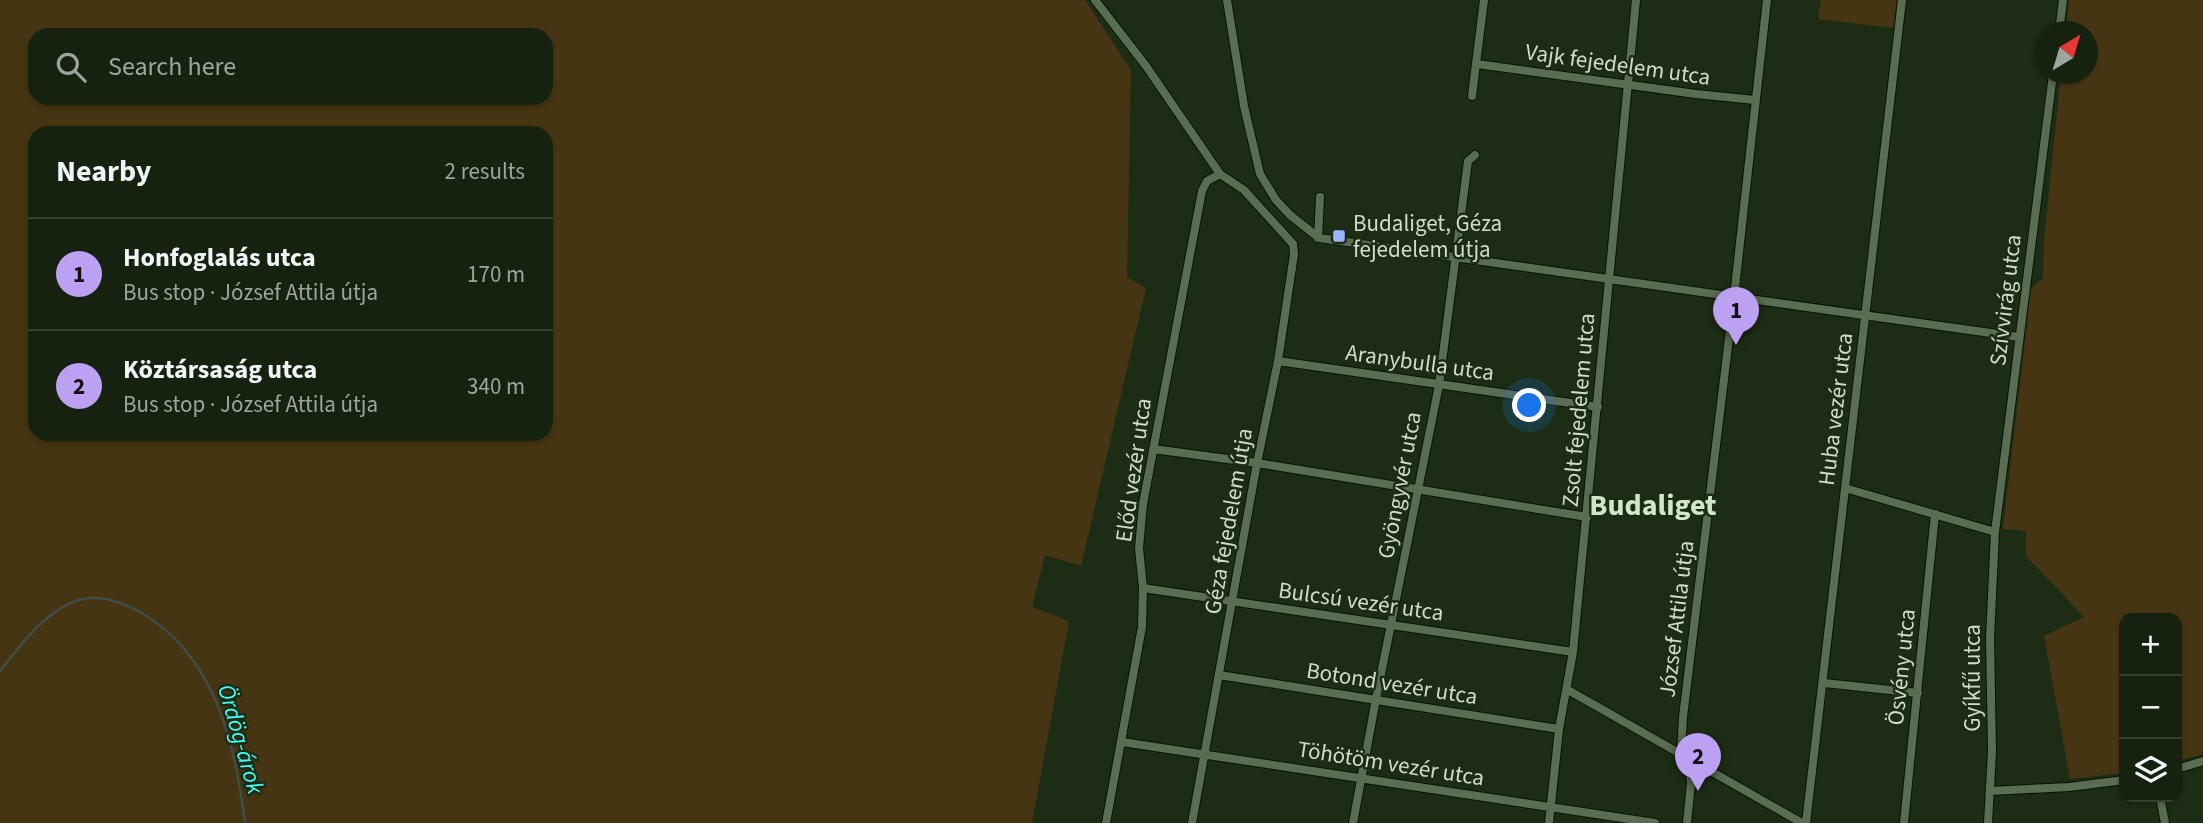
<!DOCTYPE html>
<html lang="en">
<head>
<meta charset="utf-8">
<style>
	:root { --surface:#162210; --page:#232f1e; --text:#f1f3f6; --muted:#9ea49f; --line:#353f30; --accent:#bca0f2 }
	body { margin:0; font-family:"Source Sans 3",sans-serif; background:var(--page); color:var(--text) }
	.controls { position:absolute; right:21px; bottom:21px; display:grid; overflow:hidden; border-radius:14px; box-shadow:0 2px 5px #0004 }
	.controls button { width:63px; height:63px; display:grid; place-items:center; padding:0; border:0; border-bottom:2px solid var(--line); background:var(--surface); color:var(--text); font:35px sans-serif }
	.compass { position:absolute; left:2035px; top:21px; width:63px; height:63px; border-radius:50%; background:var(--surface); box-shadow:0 2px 5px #0004; rotate:38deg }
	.you { position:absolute; left:1530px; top:406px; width:24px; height:24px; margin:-18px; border:5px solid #fff; border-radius:50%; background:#1a73e8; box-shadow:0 0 0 10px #1a73e833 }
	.badge { display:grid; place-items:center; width:46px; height:46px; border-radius:50%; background:var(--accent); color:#111; font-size:23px; font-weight:700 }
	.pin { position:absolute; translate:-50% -58px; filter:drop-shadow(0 2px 4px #0008) }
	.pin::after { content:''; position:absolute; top:37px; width:24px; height:21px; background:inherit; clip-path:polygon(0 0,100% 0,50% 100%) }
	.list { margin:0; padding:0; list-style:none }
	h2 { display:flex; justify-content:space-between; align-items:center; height:91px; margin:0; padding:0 28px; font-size:30px }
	h2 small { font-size:23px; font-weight:400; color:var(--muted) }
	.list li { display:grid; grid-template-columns:46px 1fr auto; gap:21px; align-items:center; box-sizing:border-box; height:112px; padding:0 28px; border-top:2px solid var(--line) }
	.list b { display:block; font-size:26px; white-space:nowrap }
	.list p { margin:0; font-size:23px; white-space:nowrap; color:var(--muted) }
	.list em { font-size:23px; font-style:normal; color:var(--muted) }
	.icon { flex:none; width:38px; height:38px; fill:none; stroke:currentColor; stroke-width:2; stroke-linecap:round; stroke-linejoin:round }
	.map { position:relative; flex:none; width:2203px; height:823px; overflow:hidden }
	.search { position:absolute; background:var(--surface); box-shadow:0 2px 5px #0004; left:28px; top:28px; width:525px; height:77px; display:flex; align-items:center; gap:18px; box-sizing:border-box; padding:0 24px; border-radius:21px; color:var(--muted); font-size:26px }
	.panel { position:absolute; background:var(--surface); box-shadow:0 2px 5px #0004; left:28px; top:126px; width:525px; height:315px; border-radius:21px }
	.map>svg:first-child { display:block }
	.green { fill:#453513; fill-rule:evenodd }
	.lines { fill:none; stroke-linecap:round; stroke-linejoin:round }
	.stream { stroke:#404d48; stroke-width:2.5 }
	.minor-casing { stroke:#061501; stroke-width:10 }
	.minor { stroke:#5a6c51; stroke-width:8 }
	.poi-dot { fill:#9ab5fd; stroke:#1d2d15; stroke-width:2.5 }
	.labels { text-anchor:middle; stroke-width:5; stroke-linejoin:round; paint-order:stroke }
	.street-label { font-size:23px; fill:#d1dbcc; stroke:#1d2d15 }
	.poi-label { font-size:23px; fill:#d1dbcc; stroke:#1d2d15; text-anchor:start }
	.water-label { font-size:24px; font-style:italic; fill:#46fbf0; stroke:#1d2d15 }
	.district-label { font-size:30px; font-weight:bold; fill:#d1e6c8; stroke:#1d2d15 }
</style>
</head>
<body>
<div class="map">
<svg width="2203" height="823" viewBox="0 0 2203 823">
	<rect width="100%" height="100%" fill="#1d2d15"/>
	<!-- green -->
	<path class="green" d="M 0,0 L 1085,0 L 1131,70 L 1127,277 L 1146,288 L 1081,566 L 1045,555 L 1032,607 L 1069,621 L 1032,823 L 0,823 ZM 35,35 L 546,35 L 546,98 L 35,98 ZM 35,133 L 546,133 L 546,434 L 35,434 Z
		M 1821,0 L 1897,0 L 1893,28 L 1818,19 Z
		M 2069,0 L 2203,0 L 2203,754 L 2177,761 L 2177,618 L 2124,618 L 2124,773 L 2070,779 L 2044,636 L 2084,617 L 2026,556 L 2026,531 L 2003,529 L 2031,289 L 2043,278 L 2044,239 L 2061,74 L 2088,74 L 2088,32 L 2066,31 Z"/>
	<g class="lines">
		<!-- stream -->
		<path class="stream" d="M 0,671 C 20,646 43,614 73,602 C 95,593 120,601 140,612 C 215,655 235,743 245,823"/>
		<defs>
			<path id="minor" d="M 1095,0 L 1146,66 L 1220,174 L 1244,190 L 1293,244
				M 1227,0 L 1244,106 L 1260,174 L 1276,200 L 1290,215 L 1319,238 L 2019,337
				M 2059,32 L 2063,0
				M 1477,64 L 1696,94 L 1755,100
				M 1472,96 L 1484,0
				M 1318,238 L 1320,197
				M 1278,361 L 1598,407
				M 1153,449 L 1257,463 L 1587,517
				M 1845,488 L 1995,532
				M 1143,588 L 1573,652
				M 1219,675 L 1559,729
				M 1824,683 L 1918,693
				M 1568,690 L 1802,823
				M 1122,742 L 1655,823
				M 2177,769 L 2203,761
				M 1990,791 L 2069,787 L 2124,780
				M 2160,797 L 2165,823
				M 1106,823 L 1142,627 L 1143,588 L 1139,548 L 1143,504 L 1202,191 L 1207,181 L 1220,174
				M 1192,823 L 1257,463 L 1278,361 L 1294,254 L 1293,244
				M 1353,823 L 1376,699 L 1439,385 L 1468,161 L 1475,155
				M 1549,823 L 1559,729 L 1573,652 L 1636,0
				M 1687,823 L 1691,783 L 1689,766 L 1681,754 L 1683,717 L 1734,297 L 1767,0
				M 1806,823 L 1902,0
				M 1904,823 L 1935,514
				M 1988,823 L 1992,751 L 1990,638 L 1995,532 L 2053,74"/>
		</defs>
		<!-- minor casing -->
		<use href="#minor" class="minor-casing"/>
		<!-- minor -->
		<use href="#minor" class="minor"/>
	</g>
	<!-- markers -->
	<rect class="poi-dot" x="1332" y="229" width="14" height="14" rx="3.5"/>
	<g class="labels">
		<!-- street labels -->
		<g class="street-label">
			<text transform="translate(1618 64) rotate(8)" y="8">Vajk fejedelem utca</text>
			<text transform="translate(2005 300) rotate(-83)" y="8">Szívvirág utca</text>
			<text transform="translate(1420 362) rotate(8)" y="8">Aranybulla utca</text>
			<text transform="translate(1835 409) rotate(-83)" y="8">Huba vezér utca</text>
			<text transform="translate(1578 410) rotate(-85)" y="8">Zsolt fejedelem utca</text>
			<text transform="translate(1133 470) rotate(-82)" y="8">Előd vezér utca</text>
			<text transform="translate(1399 485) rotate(-79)" y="8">Gyöngyvér utca</text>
			<text transform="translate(1228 521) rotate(-80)" y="8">Géza fejedelem útja</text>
			<text transform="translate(1361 601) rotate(8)" y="8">Bulcsú vezér utca</text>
			<text transform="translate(1676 619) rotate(-83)" y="8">József Attila útja</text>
			<text transform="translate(1901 667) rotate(-84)" y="8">Ösvény utca</text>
			<text transform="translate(1972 678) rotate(-90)" y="8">Gyíkfű utca</text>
			<text transform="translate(1392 683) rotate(9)" y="8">Botond vezér utca</text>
			<text transform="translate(1391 763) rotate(9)" y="8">Töhötöm vezér utca</text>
		</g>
		<!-- poi labels -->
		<g class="poi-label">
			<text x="1353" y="231">Budaliget, Géza<tspan x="1353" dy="26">fejedelem útja</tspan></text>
		</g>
		<!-- water labels -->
		<g class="water-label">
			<text transform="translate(241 739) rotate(74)" y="8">Ördög-árok</text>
		</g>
		<!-- district labels -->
		<g class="district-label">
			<text x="1653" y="515">Budaliget</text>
		</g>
	</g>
</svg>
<div class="controls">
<button>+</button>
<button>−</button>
<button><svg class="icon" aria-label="layers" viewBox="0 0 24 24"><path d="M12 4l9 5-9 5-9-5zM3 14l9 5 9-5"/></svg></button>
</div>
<svg class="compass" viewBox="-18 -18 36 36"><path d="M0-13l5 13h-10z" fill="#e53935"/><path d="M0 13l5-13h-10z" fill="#9ea49f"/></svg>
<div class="you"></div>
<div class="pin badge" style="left:1736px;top:345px">1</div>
<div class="pin badge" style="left:1698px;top:791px">2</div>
<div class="search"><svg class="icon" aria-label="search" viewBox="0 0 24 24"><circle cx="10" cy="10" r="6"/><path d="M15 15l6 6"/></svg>Search here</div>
<section class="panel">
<h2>Nearby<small>2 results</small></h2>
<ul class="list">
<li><span class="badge">1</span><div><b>Honfoglalás utca</b><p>Bus stop · József Attila útja</p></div><em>170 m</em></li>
<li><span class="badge">2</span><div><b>Köztársaság utca</b><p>Bus stop · József Attila útja</p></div><em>340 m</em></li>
</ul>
</section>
</div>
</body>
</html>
